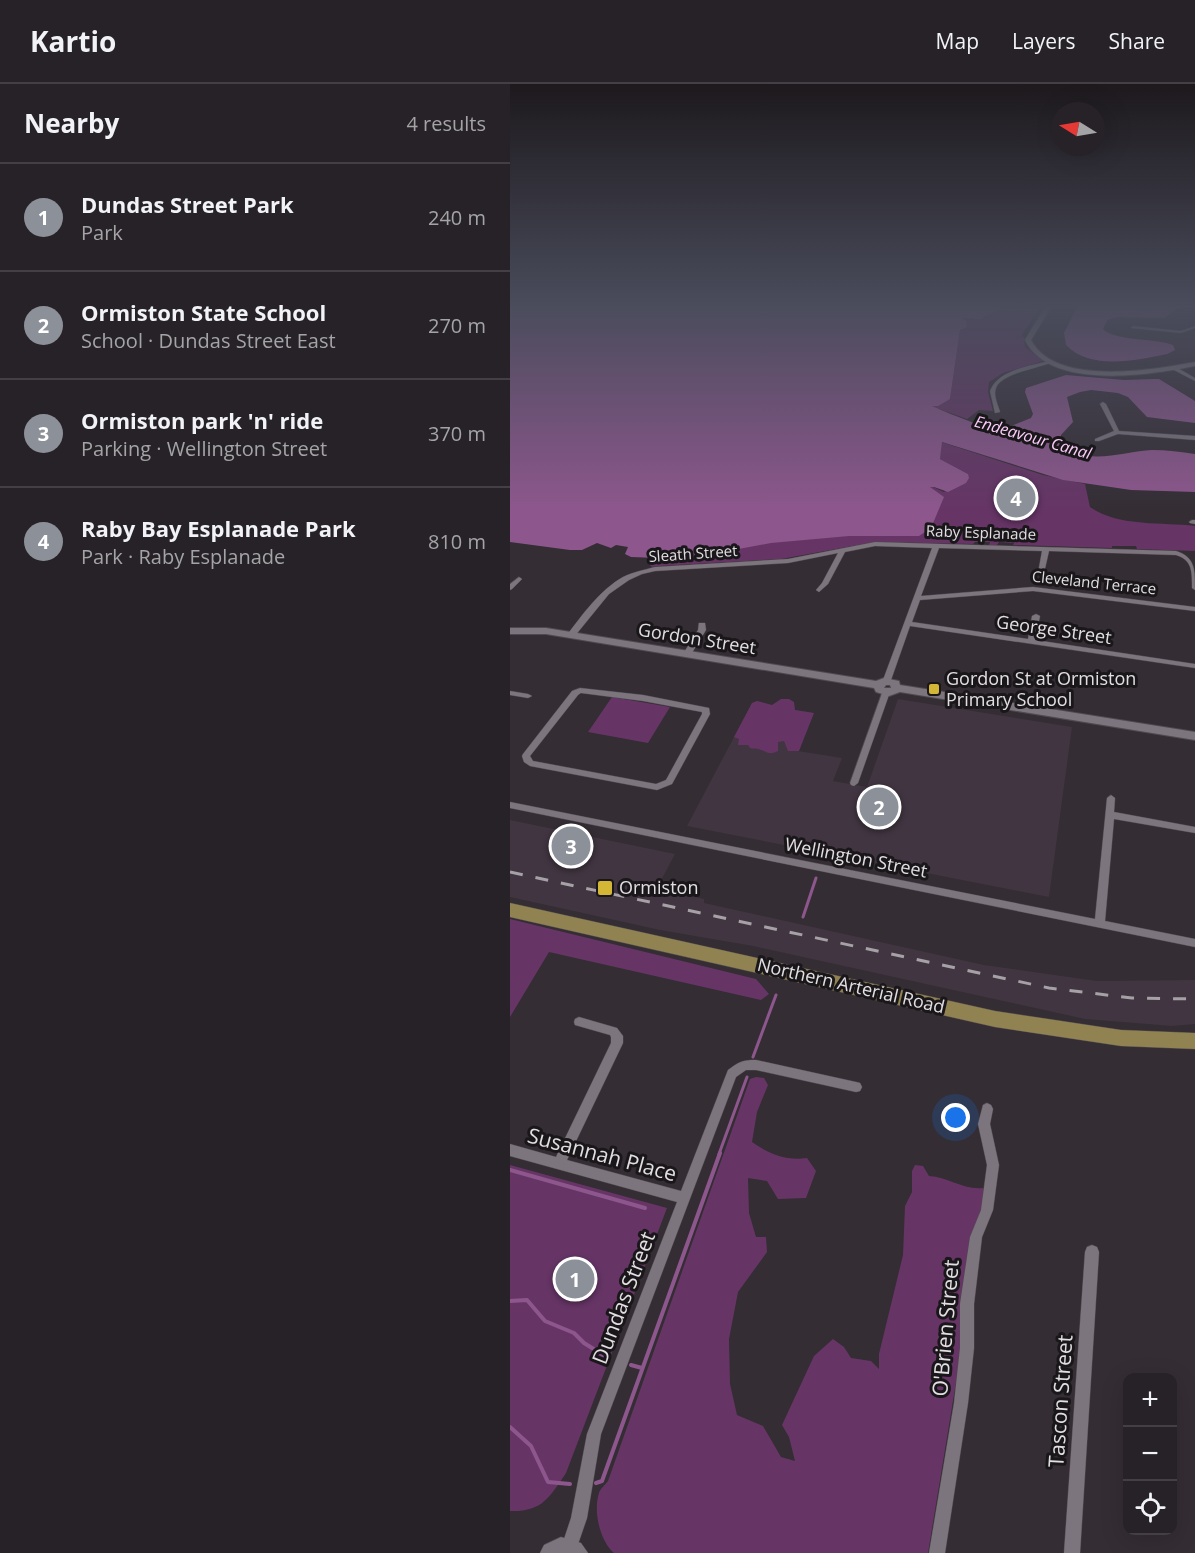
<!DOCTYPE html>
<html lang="en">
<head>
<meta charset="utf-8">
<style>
	:root { --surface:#272227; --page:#332f33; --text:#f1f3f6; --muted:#a4a4a7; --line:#433f44; --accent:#8c9099 }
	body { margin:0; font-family:"Open Sans",sans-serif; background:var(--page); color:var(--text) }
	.controls { position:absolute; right:18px; bottom:18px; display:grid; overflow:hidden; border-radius:12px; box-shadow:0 6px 24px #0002 }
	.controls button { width:54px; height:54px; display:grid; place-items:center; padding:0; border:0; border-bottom:2px solid var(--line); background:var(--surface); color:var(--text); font:30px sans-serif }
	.compass { position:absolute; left:541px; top:18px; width:54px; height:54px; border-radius:50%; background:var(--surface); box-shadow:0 6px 24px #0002; rotate:281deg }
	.you { position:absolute; left:446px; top:1034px; width:21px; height:21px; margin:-15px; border:4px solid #fff; border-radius:50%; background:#1a73e8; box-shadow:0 0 0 9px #1a73e833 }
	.badge { display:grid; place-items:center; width:39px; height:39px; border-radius:50%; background:var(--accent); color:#fff; font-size:20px; font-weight:700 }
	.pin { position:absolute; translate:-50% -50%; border:3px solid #fff; box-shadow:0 2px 6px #0006 }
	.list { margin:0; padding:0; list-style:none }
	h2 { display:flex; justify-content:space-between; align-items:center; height:78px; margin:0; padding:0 24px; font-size:26px }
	h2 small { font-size:20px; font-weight:400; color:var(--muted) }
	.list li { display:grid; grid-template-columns:39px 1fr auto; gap:18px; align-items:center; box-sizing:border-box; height:108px; padding:0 24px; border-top:2px solid var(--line) }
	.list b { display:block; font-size:22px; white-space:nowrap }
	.list p { margin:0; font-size:20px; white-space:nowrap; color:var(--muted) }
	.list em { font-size:20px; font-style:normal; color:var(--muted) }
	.icon { flex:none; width:33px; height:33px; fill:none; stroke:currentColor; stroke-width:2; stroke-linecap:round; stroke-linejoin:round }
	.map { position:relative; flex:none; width:685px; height:1469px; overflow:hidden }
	header { display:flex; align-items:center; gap:36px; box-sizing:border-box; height:84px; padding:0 30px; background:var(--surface); border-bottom:2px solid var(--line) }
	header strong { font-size:28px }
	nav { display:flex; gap:33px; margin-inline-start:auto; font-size:21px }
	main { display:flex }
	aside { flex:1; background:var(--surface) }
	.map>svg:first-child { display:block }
	.built { fill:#403540 }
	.green { fill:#663566 }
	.water { fill:#8d578d }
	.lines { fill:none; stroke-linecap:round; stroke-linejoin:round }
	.stream-far1 { stroke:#8d578d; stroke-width:3 }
	.stream { stroke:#8d578d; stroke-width:4 }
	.minor-casing { stroke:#4f4a4f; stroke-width:1 }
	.tertiary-casing { stroke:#4f4a4f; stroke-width:2 }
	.secondary-casing { stroke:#4f4a4f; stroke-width:1 }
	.primary-casing { stroke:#4f4a4f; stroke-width:1 }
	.minor { fill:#7d757d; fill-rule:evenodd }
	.tertiary { fill:#7d757d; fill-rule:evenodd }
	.secondary { fill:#7d757d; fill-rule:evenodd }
	.primary { fill:#918251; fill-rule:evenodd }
	.rail { stroke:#a6a1a6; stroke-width:3; stroke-dasharray:13 13; stroke-linecap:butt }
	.poi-dot { fill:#d3b635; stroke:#1a171a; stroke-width:2 }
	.labels { text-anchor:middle; stroke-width:6; stroke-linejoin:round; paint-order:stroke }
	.far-street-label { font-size:15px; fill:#e2dee2; stroke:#1a171a }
	.far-water-label { font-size:16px; font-style:italic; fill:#fccdfb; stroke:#1a171a }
	.street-label { font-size:18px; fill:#e2dee2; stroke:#1a171a }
	.poi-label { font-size:18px; fill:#e2dee2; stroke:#1a171a; text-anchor:start }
	.near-street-label { font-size:21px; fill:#e2dee2; stroke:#1a171a }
</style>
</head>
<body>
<header>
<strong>Kartio</strong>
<nav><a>Map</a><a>Layers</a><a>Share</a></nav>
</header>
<main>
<aside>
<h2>Nearby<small>4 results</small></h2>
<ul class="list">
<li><span class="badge">1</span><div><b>Dundas Street Park</b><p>Park</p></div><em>240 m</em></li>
<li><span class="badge">2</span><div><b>Ormiston State School</b><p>School · Dundas Street East</p></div><em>270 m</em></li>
<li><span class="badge">3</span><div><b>Ormiston park 'n' ride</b><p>Parking · Wellington Street</p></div><em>370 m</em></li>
<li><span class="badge">4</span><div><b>Raby Bay Esplanade Park</b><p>Park · Raby Esplanade</p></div><em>810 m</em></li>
</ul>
</aside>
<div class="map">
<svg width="685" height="1469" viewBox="0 0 685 1469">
	<rect width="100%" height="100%" fill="#342d34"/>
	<!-- built -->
	<path class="built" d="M 388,615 L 562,643 L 539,813 L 177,742 L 242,619 L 304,629 L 288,667 L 332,674 L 323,697 L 357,703 Z
		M 0,736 L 165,770 L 147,804 L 194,815 L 194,819 L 474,881 L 587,897 L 685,896 L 685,940 L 662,942 L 575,935 L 243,862 L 150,846 L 0,813 Z"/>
	<!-- green -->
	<path class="green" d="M 498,220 L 532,220 L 511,252 L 514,253 L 515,263 L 533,277 L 493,289 L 479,298 L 478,308 L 483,327 L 469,326 L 457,335 L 421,322 L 440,315 L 450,246 L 452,244 L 451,234 L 462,236 Z
		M 431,358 L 533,391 L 575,400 L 580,423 C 608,443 652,438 685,442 L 685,467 L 627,465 L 626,462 L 602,462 L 602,464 L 503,461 L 504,459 L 489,458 L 487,461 L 479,461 L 480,458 L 465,458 L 463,460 L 365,458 L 271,475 L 149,482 L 142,483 L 138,479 L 141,473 L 128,473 L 421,402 L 434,408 L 458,390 L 430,375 Z
		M 102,613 L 160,623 L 138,659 L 78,648 Z
		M 271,615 L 279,615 L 284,618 L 285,626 L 304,629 L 289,667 L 278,667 L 274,657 L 268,658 L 268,667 C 258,672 257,667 248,665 C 246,664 243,665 240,664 L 238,661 L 228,661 L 229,655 L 224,653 L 242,619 L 247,617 L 262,621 Z
		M 0,835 L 246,895 L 259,910 L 251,916 L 39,868 L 0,933 Z
		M 246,993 L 254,994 L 258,1001 L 247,1028 L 242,1058 C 259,1070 276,1077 297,1074 L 306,1087 L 296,1114 L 268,1115 L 257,1097 L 238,1094 L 239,1129 L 246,1153 L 256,1153 L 257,1168 L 228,1208 L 219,1255 L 220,1300 L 227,1331 L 253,1342 L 271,1373 L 285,1377 L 279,1353 L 272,1341 L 304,1272 L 323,1255 L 334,1263 L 341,1274 L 361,1277 L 369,1285 L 369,1270 L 393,1171 L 395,1122 L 402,1108 L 402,1087 L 405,1081 L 413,1082 L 419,1092 C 438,1093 453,1106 473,1104 L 473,1120 L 461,1155 L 452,1262 L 418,1469 L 104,1469 C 90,1457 83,1428 89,1409 C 90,1405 95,1401 98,1397 L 240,995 Z
		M 0,1081 L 157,1124 L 56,1389 C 39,1414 32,1428 0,1427 Z"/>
	<!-- water -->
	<path class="water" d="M 0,220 L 498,220 L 470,235 L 451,234 L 456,237 L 457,243 L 450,246 L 440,315 L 428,322 L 422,322 C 439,329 488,352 504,344 L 501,342 L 521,334 L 523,330 L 515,308 L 516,304 L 556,291 L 614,296 L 643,295 L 649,295 L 685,317 L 685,339 L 637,333 L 618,313 L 608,309 L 581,306 L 570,308 L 557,313 L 563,338 L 551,351 L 551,358 C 573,384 614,367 642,366 C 657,366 671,368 685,370 L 685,408 L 621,406 L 553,396 L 432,358 L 430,375 L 458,390 L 459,394 L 456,399 L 438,408 L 424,403 L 420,403 L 434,413 L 421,444 L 409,452 L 339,452 L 261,459 L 175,475 L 121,473 L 115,470 L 118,463 L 106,461 L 101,464 L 87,459 L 72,466 L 60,466 L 0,458 Z
		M 569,220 L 685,220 L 685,223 L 668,224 L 654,234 L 607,233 L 597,236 L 593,245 C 603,257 645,254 663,261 L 665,266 L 657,270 C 627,276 581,287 556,261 L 554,249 Z"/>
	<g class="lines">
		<!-- stream-far1 -->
		<path class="stream-far1" d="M 293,833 L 306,794
			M 243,973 L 266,911
			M 209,1070 L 237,993"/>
		<!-- stream -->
		<path class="stream" d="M 0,1086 L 135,1124
			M 0,1217 L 17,1216 L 35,1237 L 64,1249 L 74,1259 L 98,1274
			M 121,1281 L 132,1284
			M 0,1343 L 21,1362 L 38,1398 L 60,1400
			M 86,1399 L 92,1397 L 210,1069"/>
		<defs>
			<path id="minor" d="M 623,242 L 671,247 L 685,242 L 685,244 L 671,249 L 621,244 Z
				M 539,277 L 543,278 C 530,284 491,289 486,304 C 483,311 488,321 490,328 L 485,329 L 480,307 C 488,286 520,282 539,277 Z
				M 662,283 L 666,283 L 685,294 L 685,297 L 662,285 Z
				M 593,318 L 596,320 L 609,347 L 685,352 L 685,356 L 608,350 L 589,357 L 585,357 L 585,355 L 604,347 L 590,320 Z
				M 682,436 L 685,436 L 685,440 L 680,439 L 679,438 Z
				M 365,458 L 666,467 C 685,473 685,485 685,506 L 682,504 C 682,489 683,476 666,471 L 539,467 L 534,489 L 531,491 L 528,489 L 532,467 L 429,464 L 411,512 L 523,503 L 685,523 L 685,527 L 523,507 L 410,516 L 402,538 L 518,555 L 522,532 L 526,530 L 530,532 L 525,556 L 685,580 L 685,584 L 400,542 L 381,596 L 377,598 L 374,598 L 373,596 L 422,464 L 365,462 L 335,468 L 318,500 L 309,508 L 306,506 L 312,499 L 328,469 L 278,479 L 145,487 L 132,490 L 119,496 L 99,510 L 64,553 L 58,553 L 57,551 C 73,530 90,506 113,493 C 123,488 134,486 145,483 L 278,475 Z
				M 9,493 L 12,495 L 2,505 L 0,506 L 0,500 Z
				M 189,539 L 195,539 L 196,546 L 180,572 L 174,572 L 173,570 L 188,546 Z
				M 70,604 L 133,611 L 199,624 L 200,630 L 162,700 L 147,706 L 20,682 L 14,678 L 12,672 L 13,670 L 62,607 ZM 71,609 L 133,617 L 192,628 L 192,630 L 156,696 L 146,700 L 23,677 L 20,672 L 68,611 Z
				M 373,606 L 376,606 L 380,608 L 348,699 L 344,702 L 341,701 L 340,699 Z
				M 0,607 L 18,610 L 22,612 L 18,614 L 0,611 Z
				M 601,711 L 605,714 L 604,728 L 685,743 L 685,749 L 604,735 L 595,837 L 685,855 L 685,863 L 0,724 L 0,718 L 585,835 L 597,714 Z
				M 69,933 L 107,944 L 113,952 L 113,959 L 57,1076 L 171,1107 L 218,986 C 229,978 232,976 246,976 L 346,998 L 350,999 L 352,1003 L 350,1007 L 346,1008 L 246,986 L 236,986 L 226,993 L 91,1350 L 77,1434 L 65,1469 L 53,1469 L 51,1464 L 61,1434 L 77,1350 L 167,1118 L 0,1072 L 0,1060 L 46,1073 L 101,959 L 101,953 L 100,951 L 65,941 L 64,938 L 65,935 Z
				M 477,1019 L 481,1021 L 483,1025 L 480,1040 L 489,1081 L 483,1126 L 472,1153 L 464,1220 L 464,1264 L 458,1319 L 435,1469 L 419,1469 L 444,1319 L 450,1264 L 450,1220 L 460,1153 L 471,1126 L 477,1081 L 468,1040 L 473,1021 Z
				M 582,1161 L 587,1163 L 589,1168 L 570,1469 L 554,1469 L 575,1168 L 577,1163 Z"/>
			<path id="tertiary" d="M 537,220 L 543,220 L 521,256 C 545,303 643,286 685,278 L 685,282 C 640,291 540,307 515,256 Z
				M 0,544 L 36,544 L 366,597 L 374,594 L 389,597 L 390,601 L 685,648 L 685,656 L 390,608 L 379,612 L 366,608 L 364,604 L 36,550 L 0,550 ZM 376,601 L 380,601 L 381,604 L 374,604 Z"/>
			<path id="secondary" d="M 51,1453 L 71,1459 L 78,1469 L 30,1469 L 34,1461 Z"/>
			<path id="primary" d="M 0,819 L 485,927 L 611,946 L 685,949 L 685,965 L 611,962 L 485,943 L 0,833 Z"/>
		</defs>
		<!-- minor casing -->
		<use href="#minor" class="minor-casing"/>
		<!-- tertiary casing -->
		<use href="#tertiary" class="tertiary-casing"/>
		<!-- secondary casing -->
		<use href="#secondary" class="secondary-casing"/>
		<!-- primary casing -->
		<use href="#primary" class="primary-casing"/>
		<!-- minor -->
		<use href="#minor" class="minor"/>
		<!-- tertiary -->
		<use href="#tertiary" class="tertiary"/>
		<!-- secondary -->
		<use href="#secondary" class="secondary"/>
		<!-- primary -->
		<use href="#primary" class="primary"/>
		<!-- rail -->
		<path class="rail" d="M 0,788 L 539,904 L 622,914 L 685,915"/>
	</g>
	<!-- sky -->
	<linearGradient id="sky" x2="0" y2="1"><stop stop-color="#1d191d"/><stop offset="0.52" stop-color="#4a4c5c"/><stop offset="1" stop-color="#4a4c5c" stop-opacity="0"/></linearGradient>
	<rect width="685" height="426" fill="url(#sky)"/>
	<!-- markers -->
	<g class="poi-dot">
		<rect x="418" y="599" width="12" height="12" rx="3"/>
		<rect x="87" y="796" width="16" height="16" rx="3"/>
	</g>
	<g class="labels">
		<!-- far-street labels -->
		<g class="far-street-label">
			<text transform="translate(471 449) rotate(2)" y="5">Raby Esplanade</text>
			<text transform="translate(183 470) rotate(-4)" y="5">Sleath Street</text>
			<text transform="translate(584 499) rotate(6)" y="5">Cleveland Terrace</text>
		</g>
		<!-- far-water labels -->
		<g class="far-water-label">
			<text transform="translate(523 353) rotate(16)" y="6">Endeavour Canal</text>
		</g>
		<!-- street labels -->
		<g class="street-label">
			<text transform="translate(544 546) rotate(8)" y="6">George Street</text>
			<text transform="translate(187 555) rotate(9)" y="6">Gordon Street</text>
			<text transform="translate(346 774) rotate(11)" y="6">Wellington Street</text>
			<text transform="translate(341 902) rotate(13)" y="6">Northern Arterial Road</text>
		</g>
		<!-- poi labels -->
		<g class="poi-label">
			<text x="436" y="601">Gordon St at Ormiston<tspan x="436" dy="21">Primary School</tspan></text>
			<text x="109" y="810">Ormiston</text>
		</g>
		<!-- near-street labels -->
		<g class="near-street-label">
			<text transform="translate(92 1071) rotate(15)" y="7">Susannah Place</text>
			<text transform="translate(114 1214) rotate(-69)" y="7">Dundas Street</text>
			<text transform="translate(436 1244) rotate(-85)" y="7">O'Brien Street</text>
			<text transform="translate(551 1317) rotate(-86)" y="7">Tascon Street</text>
		</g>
	</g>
</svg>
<div class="controls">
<button>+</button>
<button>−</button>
<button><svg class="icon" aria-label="locate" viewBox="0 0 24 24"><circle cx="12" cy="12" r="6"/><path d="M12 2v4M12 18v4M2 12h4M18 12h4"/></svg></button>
</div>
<svg class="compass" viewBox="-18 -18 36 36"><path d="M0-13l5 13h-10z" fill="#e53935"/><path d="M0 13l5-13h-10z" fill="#a4a4a7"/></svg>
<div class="you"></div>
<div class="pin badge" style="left:65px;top:1195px">1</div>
<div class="pin badge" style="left:369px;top:723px">2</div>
<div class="pin badge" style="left:61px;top:762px">3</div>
<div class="pin badge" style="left:506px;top:414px">4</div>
</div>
</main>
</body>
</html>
